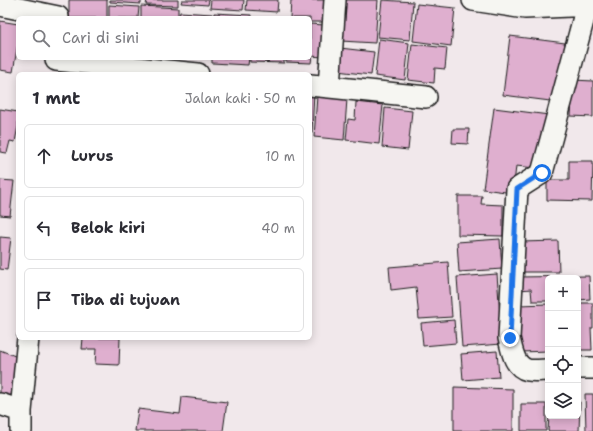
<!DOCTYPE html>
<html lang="id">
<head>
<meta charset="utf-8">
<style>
	:root { --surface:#fff; --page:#f2f2f3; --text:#2b2b33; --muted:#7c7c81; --line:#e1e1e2 }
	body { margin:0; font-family:"Shantell Sans",sans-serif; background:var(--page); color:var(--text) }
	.controls { position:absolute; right:12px; bottom:12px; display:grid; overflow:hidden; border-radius:6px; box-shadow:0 2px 10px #0003 }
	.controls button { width:36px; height:36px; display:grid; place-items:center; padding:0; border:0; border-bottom:1px solid var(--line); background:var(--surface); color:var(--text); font:20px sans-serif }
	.stop { position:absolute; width:12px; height:12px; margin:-9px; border:3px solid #1a73e8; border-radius:50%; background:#fff }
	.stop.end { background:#1a73e8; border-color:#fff; box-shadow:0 1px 4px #0008 }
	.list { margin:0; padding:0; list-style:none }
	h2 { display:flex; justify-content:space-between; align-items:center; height:52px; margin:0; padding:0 16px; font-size:17px }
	h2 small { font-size:13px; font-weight:400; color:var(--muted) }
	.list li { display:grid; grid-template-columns:26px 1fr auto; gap:12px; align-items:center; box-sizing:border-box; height:64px; margin:0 8px 8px; padding:0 8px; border:1px solid var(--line); border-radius:6px }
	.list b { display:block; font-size:15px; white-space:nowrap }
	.list em { font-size:13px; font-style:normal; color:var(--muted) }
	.icon { flex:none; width:22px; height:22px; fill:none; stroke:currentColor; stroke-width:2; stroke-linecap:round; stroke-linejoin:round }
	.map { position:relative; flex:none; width:593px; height:431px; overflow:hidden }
	.search { position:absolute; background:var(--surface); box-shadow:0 2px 10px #0003; left:16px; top:16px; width:296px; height:44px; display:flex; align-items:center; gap:10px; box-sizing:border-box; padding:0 14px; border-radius:6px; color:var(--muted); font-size:15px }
	.panel { position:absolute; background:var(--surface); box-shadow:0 2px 10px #0003; left:16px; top:72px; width:296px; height:268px; border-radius:6px }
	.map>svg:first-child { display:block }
	.building { fill:#dfafcf; stroke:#1c1c1c }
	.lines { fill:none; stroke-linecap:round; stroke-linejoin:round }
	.street-casing { stroke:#1c1c1c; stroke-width:24 }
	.street { stroke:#f6f6f2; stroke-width:21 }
	.route { stroke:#1a73e8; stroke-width:5 }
</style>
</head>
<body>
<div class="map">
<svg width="593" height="431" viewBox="0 0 593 431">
	<rect width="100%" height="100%" fill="#f1e8eb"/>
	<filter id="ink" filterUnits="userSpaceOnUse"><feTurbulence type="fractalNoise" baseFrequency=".025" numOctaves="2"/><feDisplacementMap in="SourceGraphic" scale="8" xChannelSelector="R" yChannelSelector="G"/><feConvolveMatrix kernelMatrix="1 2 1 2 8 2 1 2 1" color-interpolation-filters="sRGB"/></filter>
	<g filter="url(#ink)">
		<!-- building -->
		<path class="building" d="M 69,0 L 107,0 L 107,18 L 69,18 Z
			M 110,0 L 141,0 L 141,4 L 110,2 Z
			M 147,0 L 178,0 L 178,6 L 146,5 Z
			M 182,0 L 209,0 L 208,5 L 181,3 Z
			M 211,0 L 244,0 L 243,10 L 210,8 Z
			M 247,0 L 278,0 L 277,12 L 246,10 Z
			M 291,0 L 324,0 L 323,22 L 310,22 L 310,18 L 290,18 Z
			M 344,0 L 378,0 L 375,43 L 341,41 Z
			M 382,0 L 413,2 L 410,40 L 378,37 Z
			M 417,4 L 455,8 L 451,46 L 413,41 Z
			M 109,5 L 139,7 L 138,18 L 109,18 Z
			M 141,6 L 178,8 L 178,18 L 141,18 Z
			M 180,12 L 212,14 L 212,18 L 179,18 Z
			M 214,13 L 251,15 L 251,18 L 214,18 Z
			M 0,21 L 18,24 L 18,43 L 13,72 L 0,70 Z
			M 310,24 L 324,25 L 322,57 L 312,56 L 311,63 L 286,62 L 286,58 L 310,58 Z
			M 510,36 L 565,43 L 558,102 L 503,95 Z
			M 379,39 L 409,43 L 405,80 L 375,76 Z
			M 412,44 L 447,48 L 445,69 L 435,68 L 434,83 L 408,80 Z
			M 340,48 L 374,52 L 371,75 L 337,71 Z
			M 212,58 L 249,58 L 248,65 L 212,63 Z
			M 250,58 L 284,58 L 284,63 L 250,62 Z
			M 573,80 L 593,81 L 593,117 L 571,116 Z
			M 310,92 L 314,92 L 312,132 L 310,132 Z
			M 317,96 L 347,99 L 344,140 L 314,137 Z
			M 356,102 L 383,105 L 379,144 L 346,140 L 348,119 L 355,120 Z
			M 385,108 L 412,111 L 408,150 L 382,147 Z
			M 494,108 L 549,115 L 544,151 L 537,150 L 535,168 L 516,166 L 513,193 L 483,189 Z
			M 0,109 L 18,112 L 18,126 L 15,142 L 10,141 L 7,153 L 0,152 Z
			M 453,129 L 469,129 L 468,144 L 452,143 Z
			M 569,161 L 593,161 L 592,201 L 547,200 L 547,180 L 569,180 Z
			M 0,180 L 14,181 L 10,216 L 0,215 Z
			M 458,196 L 482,196 L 481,204 L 503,205 L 503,236 L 458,235 Z
			M 0,237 L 11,238 L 7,270 L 0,269 Z
			M 500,239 L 502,269 L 459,272 L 457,242 Z
			M 558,241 L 559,272 L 522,272 L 521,242 Z
			M 448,262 L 452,317 L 419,319 L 416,287 L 391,290 L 389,267 Z
			M 497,274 L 502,344 L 462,347 L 457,277 Z
			M 589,276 L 590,299 L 578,300 L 578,278 L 548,278 L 548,301 L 532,301 L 531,289 L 519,290 L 519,277 Z
			M 578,303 L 593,303 L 593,328 L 591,328 L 592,350 L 578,350 Z
			M 548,304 L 548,351 L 521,352 L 519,305 Z
			M 454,320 L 456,343 L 423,346 L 421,323 Z
			M 83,338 L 120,338 L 119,365 L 95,364 L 96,349 L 82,349 Z
			M 0,350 L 25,360 L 9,400 L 0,397 Z
			M 497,351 L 499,377 L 463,380 L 461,354 Z
			M 454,387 L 513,389 L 513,431 L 454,431 Z
			M 585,394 L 593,394 L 593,431 L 586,431 Z
			M 182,397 L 227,402 L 223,431 L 135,431 L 138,409 L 180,414 Z
			M 578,402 L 580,402 L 579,431 L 548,431 L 549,416 L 578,416 Z
			M 521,404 L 546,404 L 546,431 L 521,431 Z"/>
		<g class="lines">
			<defs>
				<path id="street" d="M 473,0 L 525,8 L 593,5
					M 0,5 L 58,17
					M 56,60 L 198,74
					M 310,85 L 426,97
					M 329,87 L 335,0
					M 578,368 L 593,368
					M 548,370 C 542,370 534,371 528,370 C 514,367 512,350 509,338 L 517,189 L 542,173 L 587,6
					M 0,404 L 21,411
					M 21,431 L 21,411 L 28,338"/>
			</defs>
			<!-- street casing -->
			<use href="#street" class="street-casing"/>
			<!-- street -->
			<use href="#street" class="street"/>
		</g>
	</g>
	<g class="lines" filter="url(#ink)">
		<!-- route -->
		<path class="route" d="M 510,338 L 517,189 L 542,173"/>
	</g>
</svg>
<div class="controls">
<button>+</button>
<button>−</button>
<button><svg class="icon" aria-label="locate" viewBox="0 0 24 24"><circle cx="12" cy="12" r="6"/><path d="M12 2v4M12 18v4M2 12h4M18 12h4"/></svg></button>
<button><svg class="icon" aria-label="layers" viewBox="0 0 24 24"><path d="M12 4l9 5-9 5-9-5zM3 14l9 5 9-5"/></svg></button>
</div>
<div class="stop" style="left:542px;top:173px"></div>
<div class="stop end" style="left:510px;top:338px"></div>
<div class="search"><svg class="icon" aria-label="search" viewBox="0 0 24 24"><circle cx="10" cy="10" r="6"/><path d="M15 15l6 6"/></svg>Cari di sini</div>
<section class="panel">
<h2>1 mnt<small>Jalan kaki · 50 m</small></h2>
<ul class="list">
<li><svg class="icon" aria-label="ahead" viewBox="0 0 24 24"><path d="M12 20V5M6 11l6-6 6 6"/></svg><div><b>Lurus</b></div><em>10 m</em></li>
<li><svg class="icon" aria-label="left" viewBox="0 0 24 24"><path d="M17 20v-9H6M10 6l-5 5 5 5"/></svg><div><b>Belok kiri</b></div><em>40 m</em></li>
<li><svg class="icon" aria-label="arrive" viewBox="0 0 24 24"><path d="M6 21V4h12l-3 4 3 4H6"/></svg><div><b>Tiba di tujuan</b></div></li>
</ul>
</section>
</div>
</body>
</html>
